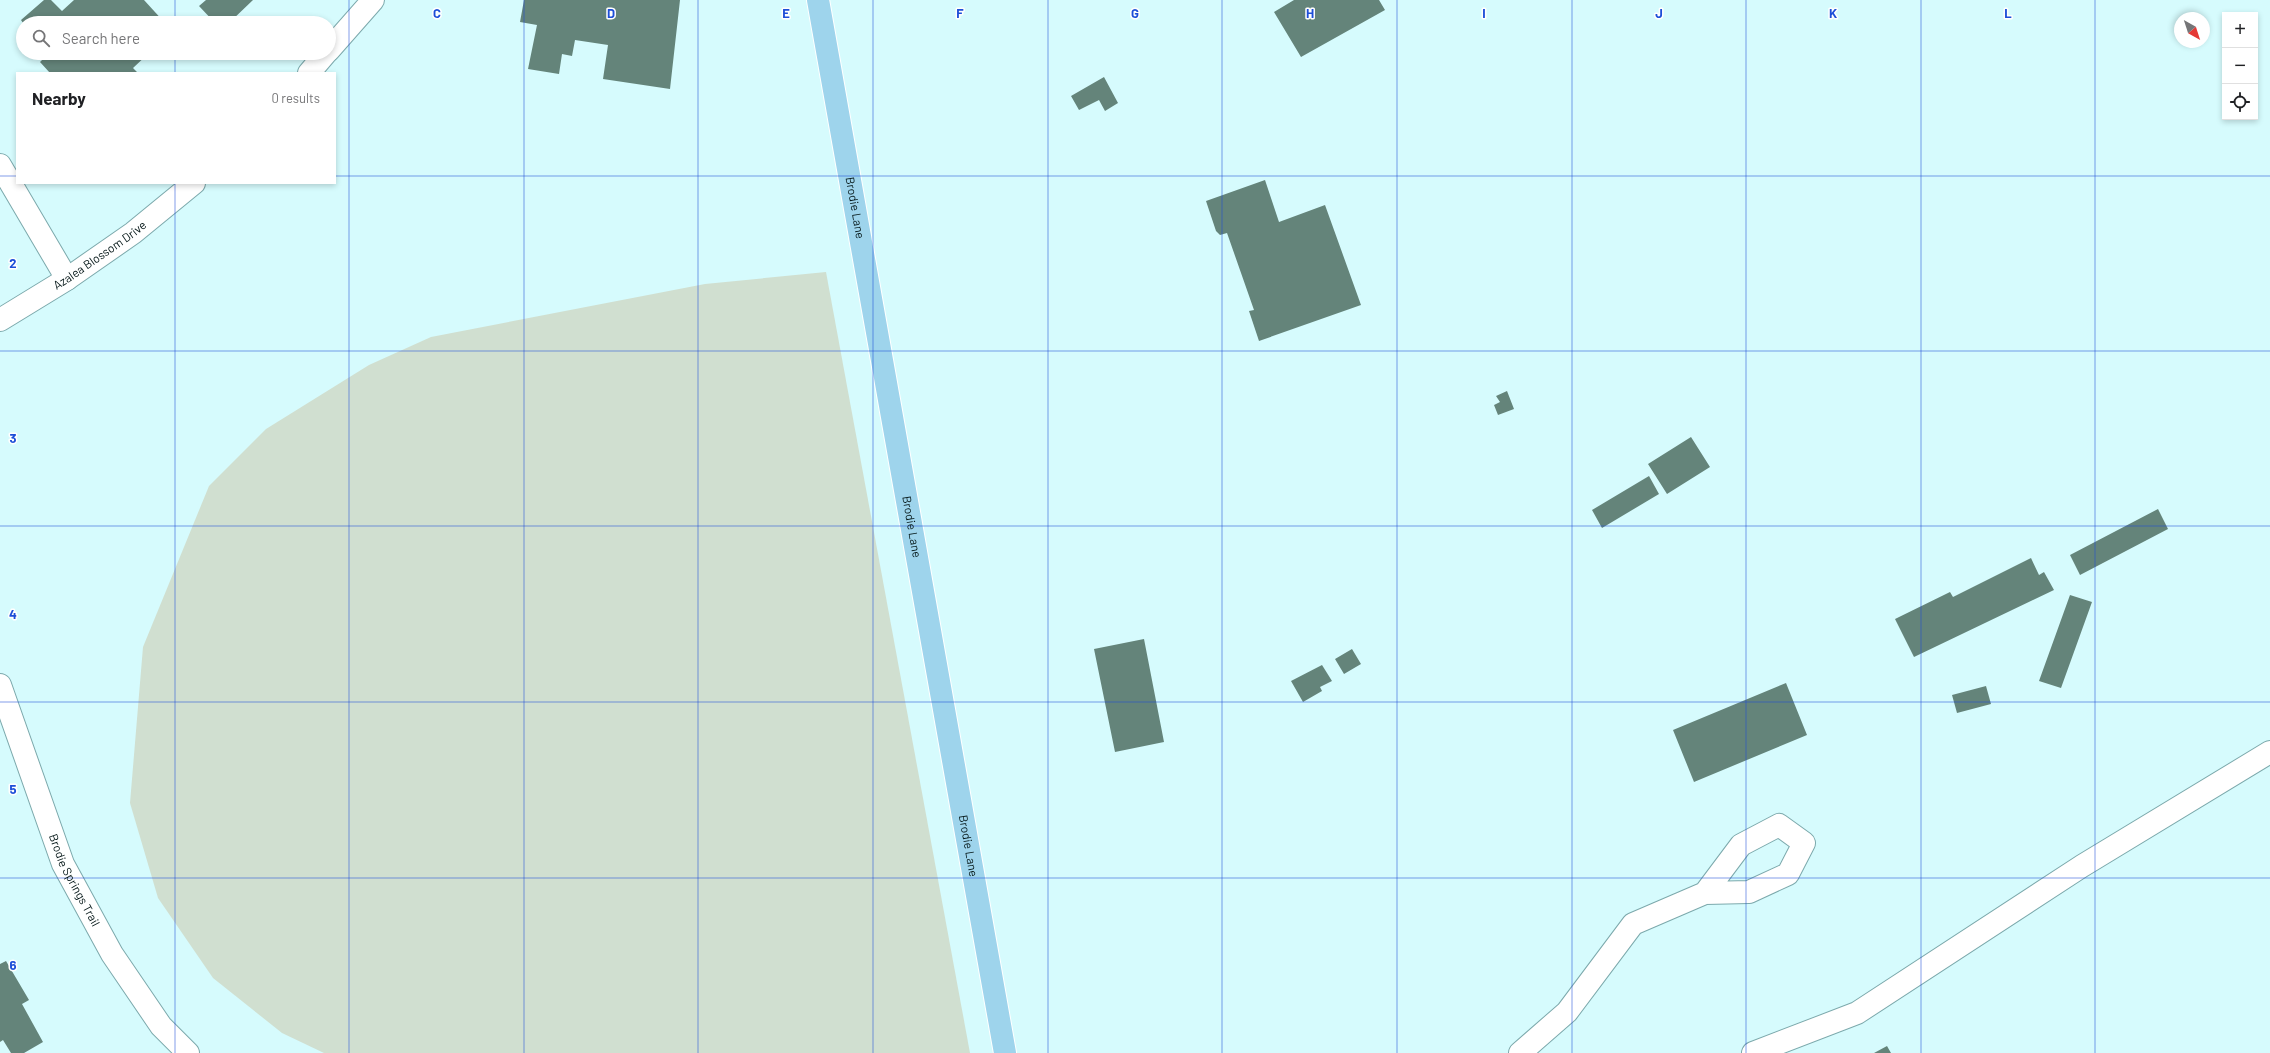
<!DOCTYPE html>
<html lang="en">
<head>
<meta charset="utf-8">
<style>
	:root { --surface:#fff; --page:#f2f2f2; --text:#202124; --muted:#757577; --line:#e0e0e0 }
	body { margin:0; font-family:Barlow,sans-serif; background:var(--page); color:var(--text) }
	.controls { position:absolute; right:12px; top:12px; display:grid; overflow:hidden; border-radius:0px; box-shadow:0 2px 6px #0003 }
	.controls button { width:36px; height:36px; display:grid; place-items:center; padding:0; border:0; border-bottom:1px solid var(--line); background:var(--surface); color:var(--text); font:20px sans-serif }
	.compass { position:absolute; left:2174px; top:12px; width:36px; height:36px; border-radius:50%; background:var(--surface); box-shadow:0 2px 6px #0003; rotate:141deg }
	.list { margin:0; padding:0; list-style:none }
	h2 { display:flex; justify-content:space-between; align-items:center; height:52px; margin:0; padding:0 16px; font-size:17px }
	h2 small { font-size:13px; font-weight:400; color:var(--muted) }
	.icon { flex:none; width:22px; height:22px; fill:none; stroke:currentColor; stroke-width:2; stroke-linecap:round; stroke-linejoin:round }
	.map { position:relative; flex:none; width:2270px; height:1053px; overflow:hidden }
	.search { position:absolute; background:var(--surface); box-shadow:0 2px 6px #0003; left:16px; top:16px; width:320px; height:44px; display:flex; align-items:center; gap:10px; box-sizing:border-box; padding:0 14px; border-radius:22px; color:var(--muted); font-size:15px }
	.panel { position:absolute; background:var(--surface); box-shadow:0 2px 6px #0003; left:16px; top:72px; width:320px; height:112px; border-radius:0px }
	.map>svg:first-child { display:block }
	.green { fill:#d0dfd0 }
	.building { fill:#64847a }
	.lines { fill:none; stroke-linecap:round; stroke-linejoin:round }
	.minor-casing { stroke:#7ca9ac; stroke-width:24 }
	.major-casing { stroke:#fff; stroke-width:24 }
	.minor { stroke:#fff; stroke-width:22 }
	.major { stroke:#9ed4ec; stroke-width:22 }
	.grid { fill:none; stroke:#1d4ed8; stroke-width:1; stroke-opacity:0.55 }
	.labels { text-anchor:middle; stroke-width:3; stroke-linejoin:round; paint-order:stroke }
	.street-label { font-size:12px; fill:#051718; stroke:#fff }
	.grid-label { font-size:13px; text-anchor:middle; font-weight:bold; fill:#1d4ed8; stroke:#fff; stroke-width:3; stroke-linejoin:round; paint-order:stroke }
</style>
</head>
<body>
<div class="map">
<svg width="2270" height="1053" viewBox="0 0 2270 1053">
	<rect width="100%" height="100%" fill="#d6fbfd"/>
	<!-- green -->
	<path class="green" d="M 826,272 L 970,1053 L 324,1053 L 282,1033 L 213,978 L 158,898 L 130,803 L 143,647 L 209,486 L 266,429 L 369,365 L 431,337 L 705,284 Z"/>
	<!-- building -->
	<path class="building" d="M 44,0 L 51,0 L 62,11 L 74,0 L 144,0 L 165,23 L 23,23 L 21,20 Z
		M 206,0 L 253,0 L 229,23 L 215,23 L 199,6 Z
		M 524,0 L 680,0 L 670,89 L 603,79 L 608,45 L 575,40 L 572,56 L 562,54 L 559,74 L 528,69 L 537,25 L 520,22 Z
		M 1294,0 L 1379,0 L 1385,10 L 1301,57 L 1274,12 Z
		M 49,53 L 149,53 L 133,68 L 138,73 L 50,73 L 40,62 Z
		M 1104,77 L 1118,103 L 1105,111 L 1099,100 L 1079,110 L 1071,96 Z
		M 1265,180 L 1279,222 L 1325,205 L 1361,305 L 1259,341 L 1249,311 L 1254,310 L 1227,233 L 1220,235 L 1216,231 L 1206,201 Z
		M 1507,391 L 1514,409 L 1498,415 L 1494,405 L 1500,402 L 1496,396 Z
		M 1691,437 L 1710,467 L 1667,494 L 1648,464 Z
		M 1649,476 L 1659,494 L 1602,528 L 1592,510 Z
		M 2158,509 L 2168,529 L 2080,575 L 2070,555 Z
		M 2031,558 L 2039,575 L 2044,572 L 2054,590 L 1914,657 L 1895,619 L 1950,592 L 1953,597 Z
		M 2070,595 L 2092,602 L 2061,688 L 2039,681 Z
		M 1144,639 L 1164,742 L 1115,752 L 1094,649 Z
		M 1352,649 L 1361,664 L 1344,674 L 1335,659 Z
		M 1322,665 L 1332,681 L 1320,687 L 1322,691 L 1303,702 L 1291,681 Z
		M 1786,683 L 1807,735 L 1694,782 L 1673,730 Z
		M 1986,686 L 1991,704 L 1957,713 L 1952,695 Z
		M 6,961 L 29,1000 L 22,1004 L 43,1042 L 24,1053 L 11,1053 L 3,1040 L 0,1042 L 0,964 Z
		M 1887,1046 L 1891,1053 L 1874,1053 Z"/>
	<g class="lines">
		<defs>
			<g id="minor">
				<path d="M 329,50 L 373,0"/>
				<path d="M 309,73 L 326,53"/>
				<path d="M 0,165 L 67,279"/>
				<path id="s1" d="M 0,320 L 67,279 L 133,233 L 194,183"/>
				<path id="s2" d="M 0,685 L 63,864 L 112,954 L 161,1026 L 188,1053"/>
				<path d="M 1520,1053 L 1567,1012 L 1633,924 L 1705,893 L 1749,892 L 1788,874 L 1804,843 L 1779,825 L 1741,845 L 1705,893"/>
				<path d="M 1753,1053 L 1857,1013 L 2082,866 L 2270,752"/>
			</g>
			<g id="major">
				<path id="s3" d="M 818,0 L 1005,1053"/>
			</g>
		</defs>
		<!-- minor casing -->
		<use href="#minor" class="minor-casing"/>
		<!-- major casing -->
		<use href="#major" class="major-casing"/>
		<!-- minor -->
		<use href="#minor" class="minor"/>
		<!-- major -->
		<use href="#major" class="major"/>
	</g>
	<!-- grid -->
	<path class="grid" d="M 175,0 L 175,23M 349,0 L 349,1053M 524,0 L 524,1053M 698,0 L 698,1053M 873,0 L 873,1053M 1048,0 L 1048,1053M 1222,0 L 1222,1053M 1397,0 L 1397,1053M 1572,0 L 1572,1053M 1746,0 L 1746,1053M 1921,0 L 1921,1053M 2095,0 L 2095,1053M 175,53 L 175,73M 0,176 L 17,176M 335,176 L 2270,176M 175,183 L 175,1053M 0,351 L 2270,351M 0,526 L 2270,526M 0,702 L 2270,702M 0,878 L 2270,878"/>
	<g class="labels">
		<!-- street labels -->
		<g class="street-label">
			<text dy="4" stroke="none"><textPath href="#s3" startOffset="211">Brodie Lane</textPath></text>
			<text dy="4" stroke="none"><textPath href="#s1" startOffset="119">Azalea Blossom Drive</textPath></text>
			<text dy="4" stroke="none"><textPath href="#s3" startOffset="535">Brodie Lane</textPath></text>
			<text dy="4" stroke="none"><textPath href="#s3" startOffset="859">Brodie Lane</textPath></text>
			<text dy="4" stroke="none"><textPath href="#s2" startOffset="209">Brodie Springs Trail</textPath></text>
		</g>
	</g>
	<g class="grid-label">
		<text x="437" y="18">C</text>
		<text x="611" y="18">D</text>
		<text x="786" y="18">E</text>
		<text x="960" y="18">F</text>
		<text x="1135" y="18">G</text>
		<text x="1310" y="18">H</text>
		<text x="1484" y="18">I</text>
		<text x="1659" y="18">J</text>
		<text x="1833" y="18">K</text>
		<text x="2008" y="18">L</text>
		<text x="13" y="268">2</text>
		<text x="13" y="443">3</text>
		<text x="13" y="619">4</text>
		<text x="13" y="794">5</text>
		<text x="13" y="970">6</text>
	</g>
</svg>
<div class="controls">
<button>+</button>
<button>−</button>
<button><svg class="icon" aria-label="locate" viewBox="0 0 24 24"><circle cx="12" cy="12" r="6"/><path d="M12 2v4M12 18v4M2 12h4M18 12h4"/></svg></button>
</div>
<svg class="compass" viewBox="-18 -18 36 36"><path d="M0-13l5 13h-10z" fill="#e53935"/><path d="M0 13l5-13h-10z" fill="#757577"/></svg>
<div class="search"><svg class="icon" aria-label="search" viewBox="0 0 24 24"><circle cx="10" cy="10" r="6"/><path d="M15 15l6 6"/></svg>Search here</div>
<section class="panel">
<h2>Nearby<small>0 results</small></h2>
<ul class="list">
</ul>
</section>
</div>
</body>
</html>
